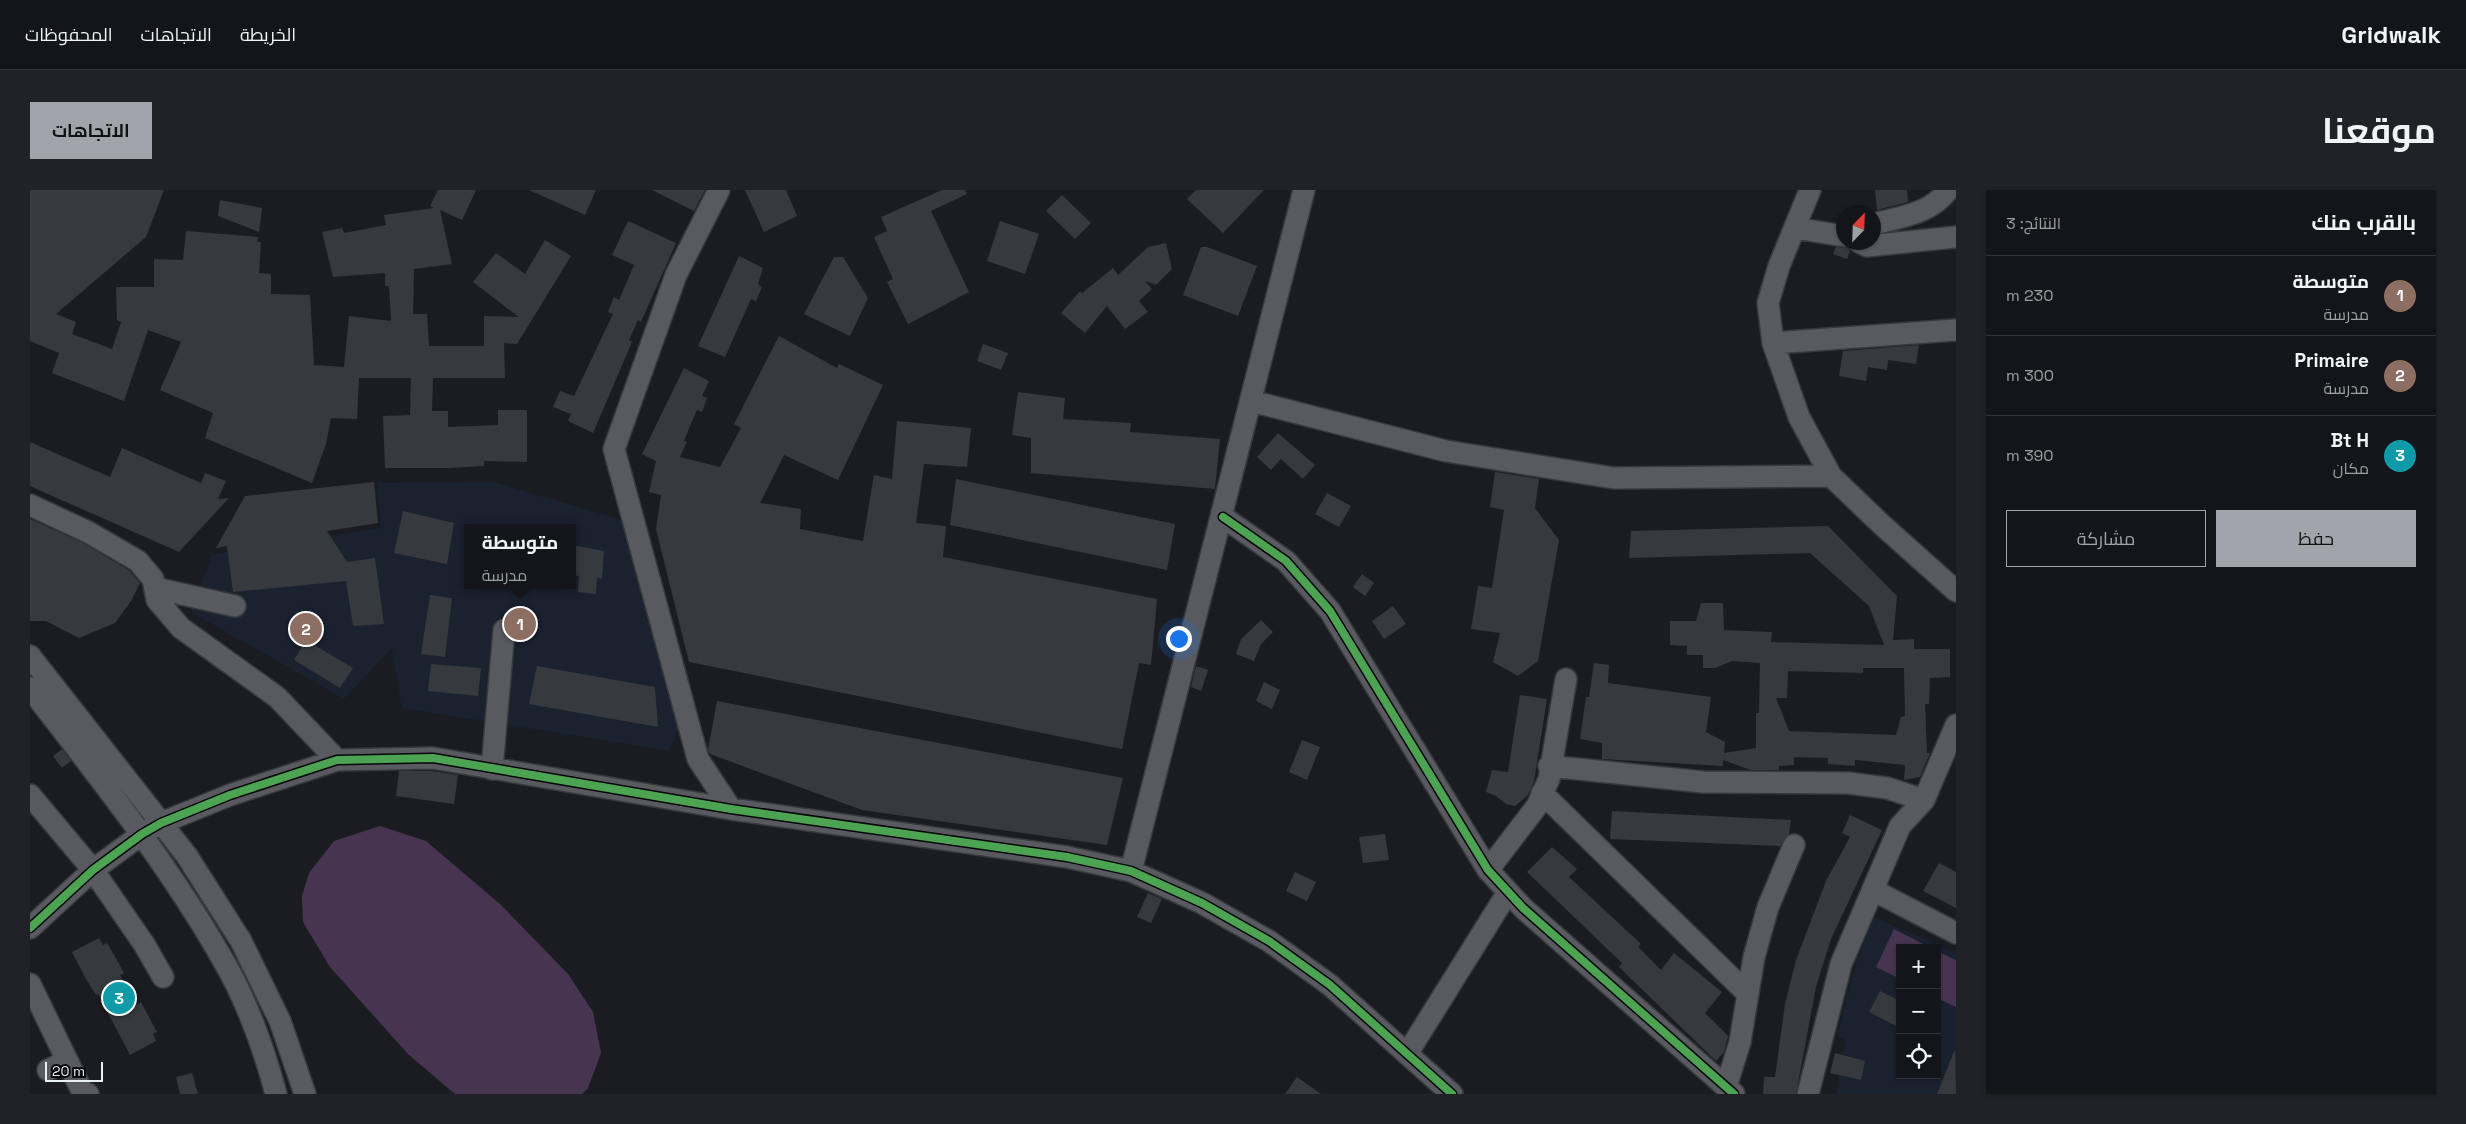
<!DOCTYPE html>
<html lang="ar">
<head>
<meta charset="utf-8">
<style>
	:root { --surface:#14151a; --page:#212227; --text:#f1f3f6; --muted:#9d9fa2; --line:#333439; --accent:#a1a4ab }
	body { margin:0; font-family:"Space Grotesk",Cairo,sans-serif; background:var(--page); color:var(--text); direction:rtl }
	.controls { position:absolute; right:15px; bottom:15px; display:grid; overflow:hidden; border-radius:0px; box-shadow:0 1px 4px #0004 }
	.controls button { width:45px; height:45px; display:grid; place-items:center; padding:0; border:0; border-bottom:1px solid var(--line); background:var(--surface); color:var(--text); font:25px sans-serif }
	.compass { position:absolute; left:1806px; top:15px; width:45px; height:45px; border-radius:50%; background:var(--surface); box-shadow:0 1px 4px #0004; rotate:23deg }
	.scale { position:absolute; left:15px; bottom:12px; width:58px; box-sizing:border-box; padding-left:5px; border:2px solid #eaeef5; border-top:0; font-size:14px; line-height:18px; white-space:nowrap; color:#eaeef5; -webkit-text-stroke:4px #04060a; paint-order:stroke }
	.you { position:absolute; left:1148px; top:448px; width:18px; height:18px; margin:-12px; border:4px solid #fff; border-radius:50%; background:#1a73e8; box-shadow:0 0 0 8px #1a73e833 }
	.badge { display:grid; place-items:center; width:32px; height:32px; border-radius:50%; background:var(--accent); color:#fff; font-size:16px; font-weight:700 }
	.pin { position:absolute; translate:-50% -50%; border:2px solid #fff; box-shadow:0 1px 5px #0006 }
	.popup { position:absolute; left:434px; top:334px; width:112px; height:65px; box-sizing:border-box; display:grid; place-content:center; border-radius:0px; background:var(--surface); filter:drop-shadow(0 1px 4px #0005); font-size:16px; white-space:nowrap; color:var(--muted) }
	.popup b { font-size:19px; color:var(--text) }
	.popup::after { content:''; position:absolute; left:50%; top:100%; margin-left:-10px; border:10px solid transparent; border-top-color:var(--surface) }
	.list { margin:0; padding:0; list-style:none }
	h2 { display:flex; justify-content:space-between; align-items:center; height:65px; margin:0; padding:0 20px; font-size:21px }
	h2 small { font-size:16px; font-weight:400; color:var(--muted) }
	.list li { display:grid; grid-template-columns:32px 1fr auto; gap:15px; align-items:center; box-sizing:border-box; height:80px; padding:0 20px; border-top:1px solid var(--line) }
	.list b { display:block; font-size:19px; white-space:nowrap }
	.list p { margin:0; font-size:16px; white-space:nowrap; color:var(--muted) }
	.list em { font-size:16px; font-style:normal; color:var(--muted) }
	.actions { display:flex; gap:10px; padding:15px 20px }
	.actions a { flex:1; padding:11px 0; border:1px solid var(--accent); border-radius:0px; text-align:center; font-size:18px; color:var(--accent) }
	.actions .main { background:var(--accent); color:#111 }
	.icon { flex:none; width:28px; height:28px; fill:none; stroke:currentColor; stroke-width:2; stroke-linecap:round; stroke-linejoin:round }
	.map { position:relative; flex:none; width:1926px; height:904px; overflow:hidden; direction:ltr; border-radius:0px }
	header { display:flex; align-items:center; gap:30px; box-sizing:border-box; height:70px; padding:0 25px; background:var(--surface); border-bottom:1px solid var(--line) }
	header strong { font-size:24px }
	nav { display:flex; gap:28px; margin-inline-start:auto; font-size:18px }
	.intro { display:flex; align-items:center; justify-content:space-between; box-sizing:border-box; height:120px; padding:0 30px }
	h1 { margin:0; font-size:35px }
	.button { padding:12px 22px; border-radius:0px; background:var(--accent); color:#111; font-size:18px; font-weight:700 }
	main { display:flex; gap:30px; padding:0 30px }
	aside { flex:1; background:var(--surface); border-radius:0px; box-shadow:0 1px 4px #0004 }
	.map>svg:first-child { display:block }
	.built { fill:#1a212f; fill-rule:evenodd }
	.green { fill:#473451 }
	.building { fill:#363a3e; fill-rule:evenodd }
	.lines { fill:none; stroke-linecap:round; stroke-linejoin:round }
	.minor-casing { stroke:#37393d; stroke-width:24 }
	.minor { stroke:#585a5f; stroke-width:21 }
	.cycleway-casing { stroke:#04060a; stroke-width:11 }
	.cycleway { stroke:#4ca352; stroke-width:8 }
</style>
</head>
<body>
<header>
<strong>Gridwalk</strong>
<nav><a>الخريطة</a><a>الاتجاهات</a><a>المحفوظات</a></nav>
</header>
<div class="intro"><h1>موقعنا</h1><a class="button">الاتجاهات</a></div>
<main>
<aside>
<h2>بالقرب منك<small>النتائج: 3</small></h2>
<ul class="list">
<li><span class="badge" style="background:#8d6e63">1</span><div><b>متوسطة</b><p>مدرسة</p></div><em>230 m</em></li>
<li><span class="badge" style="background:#8d6e63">2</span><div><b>Primaire</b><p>مدرسة</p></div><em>300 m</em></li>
<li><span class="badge" style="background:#0f9aa8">3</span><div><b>Bt H</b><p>مكان</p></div><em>390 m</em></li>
</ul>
<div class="actions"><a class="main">حفظ</a><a>مشاركة</a></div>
</aside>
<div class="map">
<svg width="1926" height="904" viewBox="0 0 1926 904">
	<rect width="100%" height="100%" fill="#1a1c22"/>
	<!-- built -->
	<path class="built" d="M 464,292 L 592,330 L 649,537 L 640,561 L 372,518 L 362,458 L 314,509 L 161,422 L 182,364 L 351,338 L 347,293 ZM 438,338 L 542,338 L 542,395 L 438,395 Z
		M 1844,727 L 1926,763 L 1926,904 L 1806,904 L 1815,850 L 1807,846 L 1827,770 ZM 1870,758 L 1907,758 L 1907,885 L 1870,885 Z"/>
	<!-- green -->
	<path class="green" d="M 350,636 L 396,651 L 470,714 L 538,784 L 563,822 L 571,863 L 558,898 L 552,904 L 425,904 L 378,864 L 300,777 L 273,732 L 272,706 L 279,683 L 304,651 Z
		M 1864,739 L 1901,758 L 1870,758 L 1870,789 L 1846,777 Z
		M 1907,761 L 1926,770 L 1926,817 L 1907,808 Z"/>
	<!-- building -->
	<path class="building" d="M 0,0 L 134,0 L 116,47 L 26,124 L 46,132 L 42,144 L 82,159 L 91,132 L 87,130 L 86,97 L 124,97 L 124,69 L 153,70 L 156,41 L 228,47 L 227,52 L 231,52 L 229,83 L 241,84 L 241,104 L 280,105 L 284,175 L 314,177 L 319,126 L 361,131 L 359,96 L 355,96 L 355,83 L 303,87 L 292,42 L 312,38 L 314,43 L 356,35 L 354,25 L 404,18 L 400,16 L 408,0 L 446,0 L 432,30 L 410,20 L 422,74 L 384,79 L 383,124 L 397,124 L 399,156 L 454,156 L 454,126 L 489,127 L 443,92 L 466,63 L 495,84 L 515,50 L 541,66 L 487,154 L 474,153 L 475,188 L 403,188 L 402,221 L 418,221 L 418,237 L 468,235 L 468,220 L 497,220 L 497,272 L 454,271 L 454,276 L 420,278 L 355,278 L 353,226 L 380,225 L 381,188 L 329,188 L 327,229 L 301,228 L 296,254 L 282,293 L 175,248 L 183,223 L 130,200 L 151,152 L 118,140 L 94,211 L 22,183 L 29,163 L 0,151 Z
		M 499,0 L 566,0 L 555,25 Z
		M 622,0 L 675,0 L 664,21 Z
		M 715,0 L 756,0 L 767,26 L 734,42 Z
		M 912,0 L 935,0 L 937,4 L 901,21 L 939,102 L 878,134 L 857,92 L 863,89 L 844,47 L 857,41 L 851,27 Z
		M 1166,0 L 1234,0 L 1193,43 L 1157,9 Z
		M 1845,0 L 1877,0 L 1878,12 L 1847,20 Z
		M 1032,5 L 1061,33 L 1045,49 L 1016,21 Z
		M 190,10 L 232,18 L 229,42 L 188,26 Z
		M 598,31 L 646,53 L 611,132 L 608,130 L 599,150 L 602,152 L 563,243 L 538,231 L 541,224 L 523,217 L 530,201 L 544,206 L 583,124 L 578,122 L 584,107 L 589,110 L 604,75 L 582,65 Z
		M 970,31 L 1009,44 L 995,84 L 957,71 Z
		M 1136,53 L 1142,79 L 1126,95 L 1115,91 L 1122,99 L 1109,111 L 1118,122 L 1095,139 L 1077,116 L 1055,143 L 1031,123 L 1050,101 L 1052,103 L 1083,78 L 1088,85 L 1118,57 Z
		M 1171,57 L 1177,57 L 1227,76 L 1208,126 L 1153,105 Z
		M 1806,57 L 1818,58 L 1820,61 L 1817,69 L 1803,64 Z
		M 709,66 L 733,78 L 728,94 L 732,97 L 726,111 L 721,109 L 695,167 L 668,156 Z
		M 804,67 L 813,67 L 838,108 L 820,146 L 774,124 Z
		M 749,146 L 807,178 L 809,174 L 853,195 L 808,290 L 754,265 L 730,313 L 771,319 L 770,339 L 833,351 L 844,285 L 862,289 L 867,231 L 941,238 L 937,277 L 894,274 L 886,333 L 916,336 L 913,367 L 1127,409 L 1121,475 L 1109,473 L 1092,559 L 659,472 L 626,339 L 631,305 L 619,302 L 626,271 L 612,264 L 654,178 L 679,191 L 672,206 L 677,208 L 672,222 L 667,220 L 660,236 L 654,251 L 657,252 L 650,267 L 690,277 L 711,238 L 704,234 Z
		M 953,154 L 978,163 L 971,180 L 947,171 Z
		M 1889,155 L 1886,174 L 1858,170 L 1857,180 L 1838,177 L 1836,191 L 1809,186 L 1813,161 Z
		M 988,202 L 1035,208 L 1033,229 L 1101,233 L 1100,242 L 1190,249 L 1185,299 L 1001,283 L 1001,248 L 982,245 Z
		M 1248,243 L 1285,275 L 1273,289 L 1251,269 L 1241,280 L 1227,267 Z
		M 0,252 L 80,287 L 92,258 L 171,293 L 175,283 L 196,291 L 188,309 L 199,308 L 149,362 L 0,296 Z
		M 1465,282 L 1509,289 L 1505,318 L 1529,350 L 1508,471 L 1488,486 L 1463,472 L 1470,443 L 1441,439 L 1448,396 L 1462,398 L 1474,320 L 1460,317 Z
		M 926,289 L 1145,334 L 1137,380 L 920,335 Z
		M 344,292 L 348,333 L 297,341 L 317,372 L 345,368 L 354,434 L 323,436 L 316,391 L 203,402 L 197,356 L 186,358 L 215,306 Z
		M 1297,303 L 1321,316 L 1309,337 L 1285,324 Z
		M 373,321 L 424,333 L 417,374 L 364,363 Z
		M 0,329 L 53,353 L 100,381 L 110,393 L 101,411 L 85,433 L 49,448 L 16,431 L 0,431 Z
		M 1798,336 L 1867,406 L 1863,450 L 1884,449 L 1884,459 L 1920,459 L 1920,487 L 1900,488 L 1899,514 L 1895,514 L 1897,563 L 1900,563 L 1890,587 L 1874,590 L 1875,575 L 1825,570 L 1825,576 L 1798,574 L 1798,568 L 1764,567 L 1764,575 L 1749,576 L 1749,580 L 1721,580 L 1693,570 L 1693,576 L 1572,569 L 1572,553 L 1550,549 L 1556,507 L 1559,507 L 1564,473 L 1579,475 L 1578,493 L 1681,507 L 1676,542 L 1695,552 L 1694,563 L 1726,558 L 1726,523 L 1729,523 L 1730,473 L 1702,471 L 1685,478 L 1673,478 L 1673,465 L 1657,465 L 1657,456 L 1640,455 L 1640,431 L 1666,431 L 1671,413 L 1693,413 L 1694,440 L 1742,442 L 1741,452 L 1854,455 L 1839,416 L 1780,363 L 1599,368 L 1601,341 ZM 1833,478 L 1874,478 L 1875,526 L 1871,527 L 1866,545 L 1759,541 L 1746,508 L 1757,508 L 1758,481 L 1833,483 Z
		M 542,355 L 574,361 L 572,389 L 567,388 L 566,404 L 548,402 L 549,386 L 542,385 Z
		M 1332,384 L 1344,393 L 1335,406 L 1323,397 Z
		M 400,405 L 422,408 L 415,467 L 391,464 Z
		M 1363,416 L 1376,434 L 1354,449 L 1342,431 Z
		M 1231,430 L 1243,442 L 1231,454 L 1224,471 L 1206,464 L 1211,449 Z
		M 276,450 L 323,478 L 310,498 L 264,470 Z
		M 401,474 L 451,478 L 448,506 L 398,501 Z
		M 507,476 L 625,497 L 628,537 L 499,514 Z
		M 1166,476 L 1178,480 L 1171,501 L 1161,497 Z
		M 1234,492 L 1250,500 L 1242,519 L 1226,511 Z
		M 1490,505 L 1517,509 L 1504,591 L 1498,605 L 1485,616 L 1476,614 L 1466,606 L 1456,602 L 1462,580 L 1478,582 Z
		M 687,511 L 1093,588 L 1077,655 L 832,620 L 680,564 L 678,560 Z
		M 1272,550 L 1290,557 L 1277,590 L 1259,582 Z
		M 32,559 L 41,571 L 32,578 L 23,566 Z
		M 369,581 L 402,581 L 428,585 L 424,614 L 366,606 Z
		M 1582,621 L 1761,630 L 1759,644 L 1750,656 L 1580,649 Z
		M 1820,625 L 1852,640 L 1801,749 L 1786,797 L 1766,904 L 1733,904 L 1734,887 L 1745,887 L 1755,814 L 1766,770 L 1796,691 L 1820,647 L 1812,643 Z
		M 1355,644 L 1359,670 L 1333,673 L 1329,647 Z
		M 1522,657 L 1547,679 L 1539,687 L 1611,754 L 1608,757 L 1631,780 L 1644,763 L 1692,802 L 1675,823 L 1698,846 L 1694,862 L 1686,871 L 1589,777 L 1592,773 L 1497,682 Z
		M 1909,673 L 1926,682 L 1926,718 L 1893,701 Z
		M 1265,682 L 1286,692 L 1277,711 L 1256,701 Z
		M 1118,703 L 1132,709 L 1121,733 L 1107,727 Z
		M 69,748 L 73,755 L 77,753 L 87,770 L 94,783 L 90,785 L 106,815 L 111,812 L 127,842 L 123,844 L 126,851 L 100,865 L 68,804 L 66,805 L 56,789 L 42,762 Z
		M 1850,801 L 1870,811 L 1870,838 L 1839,822 Z
		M 1925,859 L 1926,904 L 1907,904 Z
		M 1805,863 L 1835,871 L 1831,890 L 1800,883 Z
		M 162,883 L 168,904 L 150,904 L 146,887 Z
		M 1267,887 L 1291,904 L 1255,904 Z"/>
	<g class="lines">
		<defs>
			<path id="minor" d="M 689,0 L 646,85 L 584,259 L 668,569 L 701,619
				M 1780,0 L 1749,76 L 1738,113 L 1743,153 L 1769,227 L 1801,286 L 1851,334 L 1926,401
				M 1844,34 C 1870,27 1901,24 1918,0
				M 1765,38 L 1814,46
				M 1829,52 L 1837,56 L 1926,47
				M 1743,153 L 1926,140
				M 1221,211 L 1416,261 L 1584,288 L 1801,286
				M 0,315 L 58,342 L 108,371 L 123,389 L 127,410 L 151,438 L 247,507 L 307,570
				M 1193,327 L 1256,371 L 1300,421 L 1458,680 L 1493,718 L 1704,904
				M 125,398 L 205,416
				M 0,466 L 157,666 L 211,751 L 250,831 L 275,904
				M 0,498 C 68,586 138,673 193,770 C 217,811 234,859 246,904
				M 1519,576 L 1673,592 L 1818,593 L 1857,598 L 1894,610
				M 462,579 L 474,440
				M 1512,603 L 1718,804
				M 0,605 L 63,680 L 114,754 L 133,787
				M 1458,680 L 1507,616 L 1519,589 L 1536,489
				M 1101,681 L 1274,0
				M 1843,700 L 1926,743
				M 0,738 L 63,680 L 112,644 L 131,633 L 200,605 L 307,570 L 403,568 L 701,619 L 1037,667 L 1101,681 L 1172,713 L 1239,751 L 1300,795 L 1422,904
				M 0,794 L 52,901 L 58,904
				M 1377,864 L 1478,702
				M 18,880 L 37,871
				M 1696,897 L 1710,852 L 1724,767 L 1738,717 L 1764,655
				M 1778,904 L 1811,774 L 1870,636 L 1894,610 L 1926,535"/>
		</defs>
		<!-- minor casing -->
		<use href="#minor" class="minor-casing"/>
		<!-- minor -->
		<use href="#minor" class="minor"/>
		<defs>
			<path id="cycleway" d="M 1193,327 L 1256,371 L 1300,421 L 1458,680 L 1493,718 L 1704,904
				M 0,738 L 63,680 L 112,644 L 131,633 L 200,605 L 307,570 L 403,568 L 701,619 L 1037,667 L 1101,681 L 1172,713 L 1239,751 L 1300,795 L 1422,904"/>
		</defs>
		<!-- cycleway casing -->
		<use href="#cycleway" class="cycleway-casing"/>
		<!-- cycleway -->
		<use href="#cycleway" class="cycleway"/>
	</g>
</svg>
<div class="controls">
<button>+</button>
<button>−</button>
<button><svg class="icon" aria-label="locate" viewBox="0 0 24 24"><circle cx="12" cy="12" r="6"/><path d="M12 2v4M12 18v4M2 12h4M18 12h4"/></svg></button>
</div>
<svg class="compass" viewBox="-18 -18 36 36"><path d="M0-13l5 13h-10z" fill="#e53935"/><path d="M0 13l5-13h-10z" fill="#9d9fa2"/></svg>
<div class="scale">20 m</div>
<div class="you"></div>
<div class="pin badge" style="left:490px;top:434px;background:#8d6e63">1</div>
<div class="popup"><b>متوسطة</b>مدرسة</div>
<div class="pin badge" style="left:276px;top:439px;background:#8d6e63">2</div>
<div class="pin badge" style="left:89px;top:808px;background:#0f9aa8">3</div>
</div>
</main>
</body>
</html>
